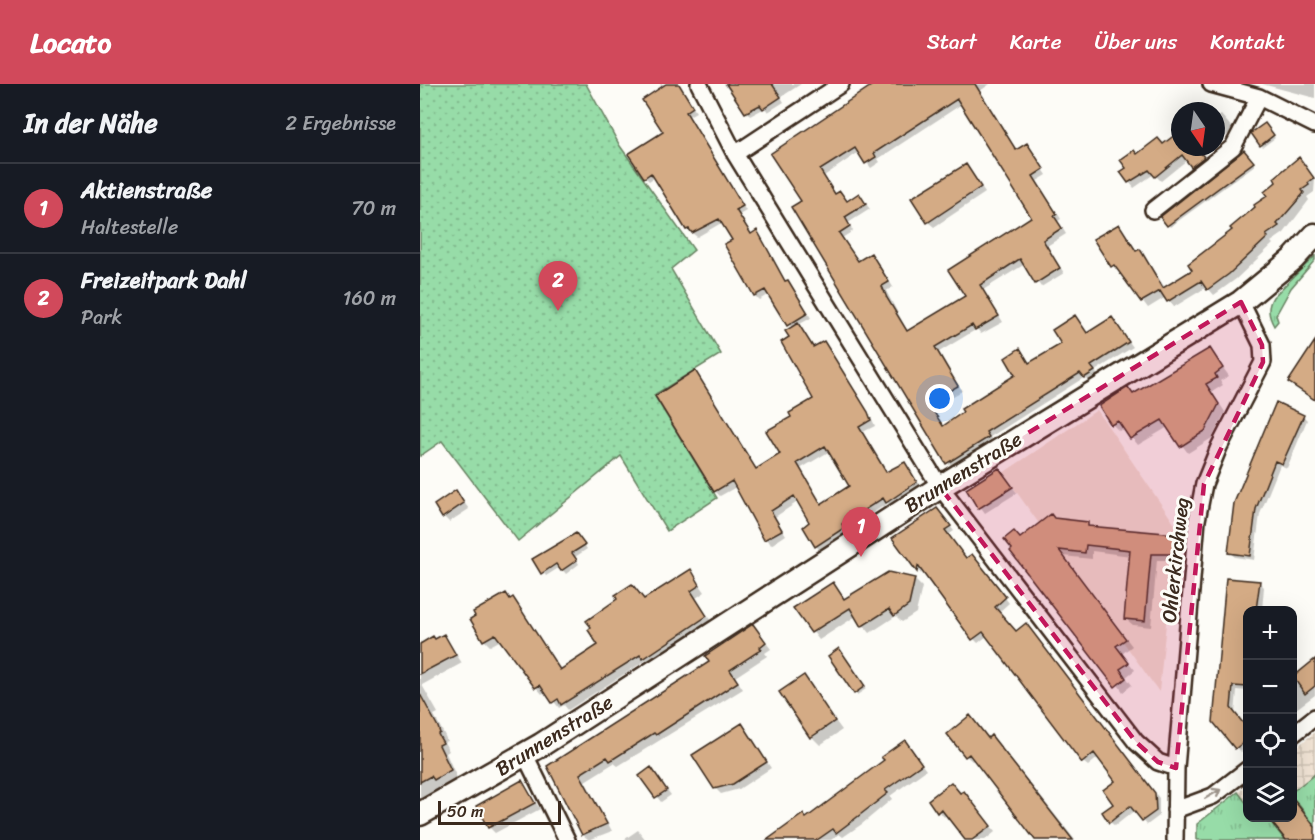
<!DOCTYPE html>
<html lang="de">
<head>
<meta charset="utf-8">
<style>
	:root { --surface:#171b24; --page:#20242c; --text:#f1f3f6; --muted:#9ea1a6; --line:#363941; --accent:#d1495b }
	body { margin:0; font-family:Sriracha,sans-serif; background:var(--page); color:var(--text) }
	.controls { position:absolute; right:18px; bottom:18px; display:grid; overflow:hidden; border-radius:12px; box-shadow:0 6px 24px #0002 }
	.controls button { width:54px; height:54px; display:grid; place-items:center; padding:0; border:0; border-bottom:2px solid var(--line); background:var(--surface); color:var(--text); font:30px sans-serif }
	.compass { position:absolute; left:751px; top:18px; width:54px; height:54px; border-radius:50%; background:var(--surface); box-shadow:0 6px 24px #0002; rotate:167deg }
	.scale { position:absolute; left:18px; bottom:15px; width:123px; box-sizing:border-box; padding-left:6px; border:3px solid #3b2a1e; border-top:0; font-size:16px; line-height:21px; white-space:nowrap; color:#3b2a1e; -webkit-text-stroke:4px #fdfcf7; paint-order:stroke }
	.you { position:absolute; left:520px; top:315px; width:21px; height:21px; margin:-15px; border:4px solid #fff; border-radius:50%; background:#1a73e8; box-shadow:0 0 0 9px #1a73e833 }
	.badge { display:grid; place-items:center; width:39px; height:39px; border-radius:50%; background:var(--accent); color:#fff; font-size:20px; font-weight:700 }
	.pin { position:absolute; translate:-50% -50px; filter:drop-shadow(0 2px 3px #0008) }
	.pin::after { content:''; position:absolute; top:32px; width:21px; height:18px; background:inherit; clip-path:polygon(0 0,100% 0,50% 100%) }
	.list { margin:0; padding:0; list-style:none }
	h2 { display:flex; justify-content:space-between; align-items:center; height:78px; margin:0; padding:0 24px; font-size:26px }
	h2 small { font-size:20px; font-weight:400; color:var(--muted) }
	.list li { display:grid; grid-template-columns:39px 1fr auto; gap:18px; align-items:center; box-sizing:border-box; height:90px; padding:0 24px; border-top:2px solid var(--line) }
	.list b { display:block; font-size:22px; white-space:nowrap }
	.list p { margin:0; font-size:20px; white-space:nowrap; color:var(--muted) }
	.list em { font-size:20px; font-style:normal; color:var(--muted) }
	.icon { flex:none; width:33px; height:33px; fill:none; stroke:currentColor; stroke-width:2; stroke-linecap:round; stroke-linejoin:round }
	.map { position:relative; flex:none; width:895px; height:756px; overflow:hidden }
	header { display:flex; align-items:center; gap:36px; box-sizing:border-box; height:84px; padding:0 30px; background:var(--accent); color:#fff }
	header strong { font-size:28px }
	nav { display:flex; gap:33px; margin-inline-start:auto; font-size:21px }
	main { display:flex }
	aside { flex:1; background:var(--surface) }
	.map>svg:first-child { display:block }
	.built { fill:#f1e4d5 }
	.industrial { fill:url(#industrial-grid) }
	.grass { fill:url(#grass-tufts); stroke:#698363; stroke-width:1.5 }
	.park { fill:url(#park-dots); stroke:#698363; stroke-width:1.5 }
	.shadow { fill:#0003; fill-rule:evenodd }
	.building { fill:#d4ab85; stroke:#3b2a1e; stroke-width:1.5; fill-rule:evenodd }
	.lines { fill:none; stroke-linecap:round; stroke-linejoin:round }
	.street-casing { stroke:#3b2a1e; stroke-width:20 }
	.secondary-casing { stroke:#3b2a1e; stroke-width:27 }
	.street { stroke:#fdfcf7; stroke-width:15 }
	.secondary { stroke:#fdfcf7; stroke-width:22 }
	.oneway { stroke:#9c938a }
	.marked { fill:#c2185b; fill-opacity:0.2; stroke:#c2185b; stroke-width:4.5; stroke-dasharray:12 8; stroke-linejoin:round }
	.labels { text-anchor:middle; stroke-width:6; stroke-linejoin:round; paint-order:stroke }
	.street-label { font-size:20px; fill:#3b2a1e; stroke:#fdfcf7 }
</style>
</head>
<body>
<header>
<strong>Locato</strong>
<nav><a>Start</a><a>Karte</a><a>Über uns</a><a>Kontakt</a></nav>
</header>
<main>
<aside>
<h2>In der Nähe<small>2 Ergebnisse</small></h2>
<ul class="list">
<li><span class="badge">1</span><div><b>Aktienstraße</b><p>Haltestelle</p></div><em>70 m</em></li>
<li><span class="badge">2</span><div><b>Freizeitpark Dahl</b><p>Park</p></div><em>160 m</em></li>
</ul>
</aside>
<div class="map">
<svg width="895" height="756" viewBox="0 0 895 756">
	<defs>
		<pattern id="industrial-grid" width="8" height="8" patternUnits="userSpaceOnUse" patternTransform="scale(1.5)"><rect width="8" height="8" fill="#f1e4d5"/><path d="M0 4h8M4 0v8" fill="none" stroke="#d0c4b6"/></pattern>
		<pattern id="grass-tufts" width="24" height="20" patternUnits="userSpaceOnUse" patternTransform="scale(1.5)"><rect width="24" height="20" fill="#97dca8"/><path d="M3 7l-1-3M5 7V3M7 7l1-3M15 17l-1-3M17 17v-4M19 17l1-3" fill="none" stroke="#83bd90"/></pattern>
		<pattern id="park-dots" width="8" height="8" patternUnits="userSpaceOnUse" patternTransform="scale(1.5)"><rect width="8" height="8" fill="#97dca8"/><path d="M2 2h.1M6 6h.1" fill="none" stroke="#83bd90" stroke-width="1.8" stroke-linecap="round"/></pattern>
	</defs>
	<rect width="100%" height="100%" fill="#fdfcf7"/>
	<filter id="ink" filterUnits="userSpaceOnUse"><feTurbulence type="fractalNoise" baseFrequency=".0167" numOctaves="2"/><feDisplacementMap in="SourceGraphic" scale="12" xChannelSelector="R" yChannelSelector="G"/><feConvolveMatrix kernelMatrix="1 2 1 2 8 2 1 2 1" color-interpolation-filters="sRGB"/></filter>
	<g filter="url(#ink)">
		<!-- built -->
		<path class="built" d="M 677,326 L 756,442 L 739,608 L 583,389 Z"/>
		<!-- industrial -->
		<path class="industrial" d="M 895,648 L 895,756 L 776,756 L 777,740 L 827,701 L 828,734 L 872,734 L 873,666 Z"/>
		<!-- grass -->
		<path class="grass" d="M 895,172 L 895,176 L 871,204 L 856,231 L 858,237 L 854,242 C 848,231 847,223 853,213 Z
			M 895,690 L 895,742 L 875,716 L 873,717 L 872,708 Z
			M 818,708 L 827,720 L 828,734 L 852,734 L 849,736 L 865,756 L 777,756 L 777,740 Z"/>
		<!-- park -->
		<path class="park" d="M 0,0 L 166,0 L 200,62 L 274,166 L 251,185 L 301,270 L 234,311 L 297,414 L 247,447 L 201,372 L 98,457 L 22,357 L 0,372 Z"/>
		<!-- shadow -->
		<path class="shadow" d="M 240,0 L 258,0 L 276,28 L 269,32 L 326,127 L 319,131 L 332,151 L 337,148 L 341,152 L 366,199 L 371,202 L 391,234 L 378,241 L 395,264 L 404,259 L 409,264 L 452,335 L 455,342 L 443,348 L 468,389 L 485,380 L 501,403 L 472,423 L 468,419 L 426,446 L 428,450 L 401,467 L 396,462 L 391,439 L 379,417 L 355,433 L 366,451 L 351,461 L 316,403 L 300,412 L 295,407 L 279,293 L 337,386 L 362,371 L 373,333 L 395,316 L 371,254 L 372,244 L 349,210 L 339,216 L 335,212 L 306,161 L 314,156 L 303,138 L 277,153 L 272,149 L 235,93 L 229,97 L 225,93 L 245,49 L 243,4 ZM 410,367 L 431,403 L 402,421 L 380,385 Z
			M 304,0 L 381,0 L 361,13 L 364,18 L 348,28 L 345,24 L 330,32 Z
			M 457,0 L 570,0 L 560,7 L 597,67 L 607,61 L 627,91 L 617,97 L 641,135 L 638,137 L 646,150 L 627,162 L 644,189 L 621,203 L 605,180 L 563,206 L 583,238 L 561,250 L 557,245 L 519,268 L 542,307 L 512,324 L 524,343 L 597,291 L 600,266 L 610,280 L 643,260 L 659,238 L 668,250 L 696,240 L 713,263 L 675,287 L 678,292 L 670,298 L 665,293 L 570,353 L 573,359 L 532,384 L 383,117 L 352,71 ZM 542,20 L 613,133 L 547,212 L 488,248 L 466,207 L 473,203 L 456,176 L 451,171 L 439,178 L 422,154 L 433,147 L 428,139 L 450,125 L 439,111 L 428,118 L 420,109 L 416,111 L 404,92 L 439,68 L 451,84 L 460,78 L 458,75 Z
			M 842,0 L 895,0 L 895,14 Z
			M 801,31 L 814,46 L 796,59 L 796,34 Z
			M 847,43 L 855,54 L 843,63 L 841,61 Z
			M 743,61 L 791,63 L 783,72 L 788,79 L 777,87 L 767,76 L 741,97 L 734,90 L 714,104 L 702,89 L 718,72 Z
			M 827,70 L 835,81 L 750,143 L 742,133 Z
			M 546,82 L 565,109 L 514,143 L 508,138 Z
			M 885,82 L 895,95 L 894,108 L 887,113 L 889,116 L 864,149 L 851,158 L 853,160 L 816,195 L 794,211 L 787,203 L 754,223 L 746,213 L 728,224 L 700,187 L 693,182 L 676,156 L 698,141 L 718,168 L 725,173 L 745,204 L 775,186 Z
			M 790,266 L 809,292 L 800,297 L 803,301 L 792,308 L 805,328 L 792,354 L 768,369 L 748,343 L 718,361 L 704,344 L 699,347 L 692,340 L 708,305 L 714,311 Z
			M 883,332 L 887,336 L 867,384 L 860,381 L 840,430 L 834,476 L 815,473 L 810,469 L 816,420 Z
			M 584,391 L 597,409 L 565,429 L 548,406 Z
			M 36,408 L 49,425 L 29,438 L 24,433 Z
			M 521,430 L 534,447 L 528,451 L 547,476 L 557,476 L 589,519 L 579,528 L 596,549 L 610,546 L 739,714 L 739,732 L 727,741 L 715,726 L 695,742 L 690,738 L 684,729 L 696,720 L 697,697 L 679,673 L 668,682 L 663,678 L 567,552 L 558,559 L 554,555 L 502,485 L 501,490 L 474,454 Z
			M 635,436 L 667,440 L 672,444 L 755,451 L 762,458 L 761,476 L 737,476 L 731,543 L 713,541 L 706,535 L 711,472 L 672,467 L 672,475 L 643,472 L 712,562 L 702,570 L 715,586 L 706,593 L 712,601 L 703,608 L 601,455 Z
			M 160,454 L 167,465 L 155,473 L 159,480 L 146,490 L 140,483 L 126,492 L 114,476 Z
			M 270,487 L 285,508 L 276,514 L 292,539 L 230,580 L 226,576 L 148,626 L 144,621 L 139,624 L 126,607 L 122,610 L 116,603 L 81,556 L 70,562 L 64,556 L 93,515 L 142,587 L 181,562 L 224,516 Z
			M 494,495 L 502,503 L 496,529 L 482,538 L 476,532 L 450,549 L 436,532 L 399,556 L 375,524 L 413,500 L 425,515 Z
			M 807,495 L 839,498 L 844,503 L 842,526 L 828,526 L 828,607 L 817,606 L 815,630 L 823,642 L 828,638 L 828,663 L 821,668 L 795,637 Z
			M 333,542 L 351,565 L 345,569 L 347,572 L 315,593 L 323,605 L 198,682 L 194,679 L 165,697 L 192,747 L 169,756 L 163,751 L 129,683 L 291,578 Z
			M 24,552 L 42,579 L 2,601 L 18,629 L 14,631 L 25,652 L 27,657 L 24,658 L 29,667 L 26,669 L 37,694 L 0,715 L 0,557 L 3,560 Z
			M 422,569 L 446,605 L 437,611 L 435,609 Z
			M 895,577 L 895,611 L 872,628 L 872,604 Z
			M 383,593 L 422,646 L 400,661 L 392,653 Z
			M 321,641 L 351,684 L 319,705 L 301,710 L 295,704 Z
			M 571,653 L 577,658 L 655,756 L 620,756 L 555,675 L 552,677 L 546,672 Z
			M 485,658 L 506,686 L 470,712 L 472,715 L 442,740 L 423,753 L 419,750 L 411,756 L 348,756 L 387,736 L 466,676 Z
			M 235,690 L 251,711 L 241,718 L 221,692 Z
			M 102,698 L 120,725 L 75,749 L 69,743 Z
			M 540,711 L 549,714 L 575,748 L 565,756 L 546,756 L 527,730 L 524,733 L 510,717 Z
			M 875,720 L 895,742 L 895,756 L 868,756 L 852,737 L 857,734 L 872,734 Z
			M 218,746 L 226,756 L 206,756 L 205,755 Z"/>
		<!-- building -->
		<path class="building" d="M 246,0 L 259,0 L 273,23 L 266,28 L 323,122 L 316,126 L 331,150 L 337,146 L 365,197 L 368,196 L 388,229 L 367,242 L 345,206 L 334,212 L 304,160 L 312,156 L 299,135 L 272,149 L 269,145 L 266,146 L 231,89 L 224,94 L 208,70 L 243,48 L 222,16 Z
			M 306,0 L 352,0 L 361,13 L 343,25 L 340,21 L 325,29 Z
			M 454,0 L 555,0 L 596,66 L 607,59 L 624,85 L 613,92 L 637,130 L 634,132 L 642,144 L 623,156 L 640,184 L 615,200 L 600,175 L 598,176 L 560,201 L 579,232 L 555,246 L 552,241 L 515,263 L 538,302 L 508,319 L 523,342 L 543,328 L 541,325 L 595,291 L 585,274 L 600,264 L 609,279 L 641,260 L 632,246 L 655,231 L 667,249 L 692,233 L 709,258 L 671,282 L 675,287 L 664,294 L 660,289 L 566,348 L 569,353 L 526,380 L 371,123 L 381,117 L 350,70 ZM 537,15 L 611,133 L 528,186 L 545,212 L 487,247 L 467,214 L 462,202 L 469,198 L 451,169 L 438,177 L 419,149 L 430,142 L 425,133 L 446,120 L 439,109 L 427,117 L 420,107 L 415,110 L 400,86 L 435,64 L 445,80 L 456,73 L 454,69 Z
			M 845,39 L 854,51 L 840,62 L 831,49 Z
			M 760,47 L 760,63 L 776,63 L 784,73 L 771,83 L 762,71 L 735,93 L 729,86 L 708,99 L 700,88 L 706,84 L 700,76 L 714,66 L 717,70 L 738,54 L 743,60 Z
			M 824,66 L 834,78 L 747,142 L 740,133 Z
			M 879,73 L 894,94 L 888,99 L 889,101 L 882,106 L 884,109 L 857,140 L 859,142 L 846,151 L 848,153 L 809,190 L 787,206 L 781,197 L 747,218 L 740,207 L 721,218 L 694,181 L 691,183 L 673,155 L 699,140 L 716,167 L 720,165 L 743,204 L 772,186 L 768,180 L 812,146 L 810,144 L 835,123 L 834,121 L 847,112 L 844,108 L 856,98 L 854,94 Z
			M 546,80 L 561,103 L 507,139 L 491,114 Z
			M 378,239 L 393,263 L 404,257 L 448,328 L 451,336 L 439,343 L 466,388 L 485,378 L 497,398 L 466,419 L 463,414 L 422,440 L 424,444 L 395,463 L 383,443 L 389,438 L 374,412 L 351,427 L 362,446 L 344,456 L 312,397 L 294,408 L 235,312 L 275,286 L 336,385 L 360,370 L 346,347 L 371,333 L 369,329 L 393,315 L 361,258 L 369,253 L 365,247 ZM 405,362 L 429,402 L 401,420 L 377,379 Z
			M 895,257 L 895,316 L 868,298 Z
			M 790,264 L 803,284 L 795,290 L 797,294 L 786,300 L 799,320 L 785,347 L 760,363 L 742,336 L 710,355 L 698,337 L 691,341 L 679,322 L 708,303 L 713,310 Z
			M 856,318 L 884,331 L 862,380 L 855,377 L 836,425 L 830,472 L 808,469 L 814,419 Z
			M 579,384 L 593,403 L 558,425 L 546,405 Z
			M 36,406 L 44,419 L 22,434 L 14,421 Z
			M 517,424 L 531,442 L 525,446 L 546,474 L 552,470 L 586,513 L 575,523 L 596,547 L 606,539 L 735,709 L 736,727 L 722,737 L 710,722 L 689,739 L 682,728 L 693,720 L 683,706 L 695,697 L 674,669 L 662,679 L 563,548 L 552,556 L 498,482 L 497,488 L 472,454 Z
			M 631,430 L 634,434 L 668,438 L 668,442 L 756,450 L 755,470 L 731,470 L 725,537 L 704,535 L 710,466 L 666,461 L 665,469 L 639,466 L 706,555 L 696,562 L 709,579 L 700,585 L 706,594 L 695,603 L 590,467 L 592,465 L 584,455 L 594,447 L 600,454 Z
			M 156,449 L 165,461 L 152,469 L 157,476 L 141,487 L 136,480 L 121,490 L 112,475 Z
			M 271,485 L 280,501 L 271,507 L 287,532 L 223,575 L 220,571 L 141,621 L 138,615 L 132,619 L 120,601 L 115,604 L 75,550 L 63,557 L 50,535 L 55,532 L 53,528 L 86,509 L 90,515 L 93,513 L 140,586 L 178,561 L 168,546 L 171,543 L 166,537 L 197,515 L 195,511 L 212,500 L 224,515 Z
			M 468,488 L 495,494 L 489,521 L 474,532 L 469,525 L 441,543 L 430,524 L 391,549 L 373,524 L 413,498 L 424,515 Z
			M 806,494 L 840,497 L 836,526 L 828,526 L 828,603 L 813,602 L 811,624 L 828,645 L 828,655 L 815,665 L 793,638 Z
			M 333,540 L 346,558 L 340,563 L 342,565 L 310,586 L 318,598 L 236,651 L 234,649 L 190,677 L 187,673 L 160,690 L 187,740 L 162,751 L 127,682 L 289,578 L 285,572 Z
			M 24,550 L 36,571 L 0,590 L 0,560 L 13,552 L 15,555 Z
			M 419,564 L 445,602 L 434,610 L 408,572 Z
			M 895,575 L 895,602 L 885,610 L 873,593 Z
			M 384,591 L 415,637 L 390,654 L 359,608 Z
			M 0,610 L 18,643 L 20,649 L 18,650 L 23,659 L 19,661 L 31,686 L 14,696 L 11,692 L 0,698 Z
			M 550,631 L 568,654 L 571,651 L 653,756 L 615,756 L 549,670 L 545,673 L 527,650 Z
			M 322,639 L 347,678 L 313,700 L 294,705 L 272,671 Z
			M 485,656 L 502,680 L 465,706 L 468,709 L 436,734 L 416,749 L 413,745 L 397,756 L 347,756 L 383,730 L 386,734 L 464,676 L 461,673 Z
			M 231,683 L 247,706 L 235,714 L 219,692 Z
			M 102,696 L 115,719 L 68,744 L 56,722 Z
			M 531,698 L 540,709 L 544,707 L 571,742 L 552,756 L 545,756 L 521,725 L 517,729 L 508,716 Z
			M 873,715 L 895,743 L 895,756 L 866,756 L 848,734 L 873,734 Z"/>
		<g class="lines">
			<defs>
				<path id="street" d="M 279,0 L 315,70 L 520,403 L 716,658 L 738,678 L 756,684
					M 791,0 L 839,13 L 895,41
					M 315,70 L 421,0
					M 733,126 L 813,63 L 839,13
					M 872,651 L 895,633
					M 105,671 L 147,756
					M 755,726 L 793,712 L 828,685
					M 755,756 L 756,684 L 777,436 L 784,400 L 799,363 L 843,278 L 842,261 L 821,218"/>
				<path id="secondary" d="M 0,730 L 121,661 L 520,403 L 821,218 L 873,175 L 895,151"/>
			</defs>
			<!-- street casing -->
			<use href="#street" class="street-casing"/>
			<!-- secondary casing -->
			<use href="#secondary" class="secondary-casing"/>
			<!-- street -->
			<use href="#street" class="street"/>
			<!-- secondary -->
			<use href="#secondary" class="secondary"/>
		</g>
		<!-- one-way arrows -->
		<defs><path id="oneway-shaft" d="M-6 0H5M1.5-3L5.5 0L1.5 3" fill="none" stroke-width="1.6" stroke-linecap="round" stroke-linejoin="round" transform="scale(1.5)"/></defs>
		<use class="oneway" href="#oneway-shaft" transform="translate(793 710) rotate(-30)"/>
	</g>
	<!-- marked area -->
	<path class="marked" d="M 821,218 L 842,261 L 843,278 L 784,400 L 756,684 L 738,678 L 716,658 L 520,403 Z"/>
	<g class="labels">
		<!-- street labels -->
		<g class="street-label">
			<text transform="translate(543 388) rotate(-32)" y="7">Brunnenstraße</text>
			<text transform="translate(755 476) rotate(-84)" y="7">Ohlerkirchweg</text>
			<text transform="translate(134 651) rotate(-32)" y="7">Brunnenstraße</text>
		</g>
	</g>
</svg>
<div class="controls">
<button>+</button>
<button>−</button>
<button><svg class="icon" aria-label="locate" viewBox="0 0 24 24"><circle cx="12" cy="12" r="6"/><path d="M12 2v4M12 18v4M2 12h4M18 12h4"/></svg></button>
<button><svg class="icon" aria-label="layers" viewBox="0 0 24 24"><path d="M12 4l9 5-9 5-9-5zM3 14l9 5 9-5"/></svg></button>
</div>
<svg class="compass" viewBox="-18 -18 36 36"><path d="M0-13l5 13h-10z" fill="#e53935"/><path d="M0 13l5-13h-10z" fill="#9ea1a6"/></svg>
<div class="scale">50 m</div>
<div class="you"></div>
<div class="pin badge" style="left:441px;top:473px">1</div>
<div class="pin badge" style="left:138px;top:227px">2</div>
</div>
</main>
</body>
</html>
